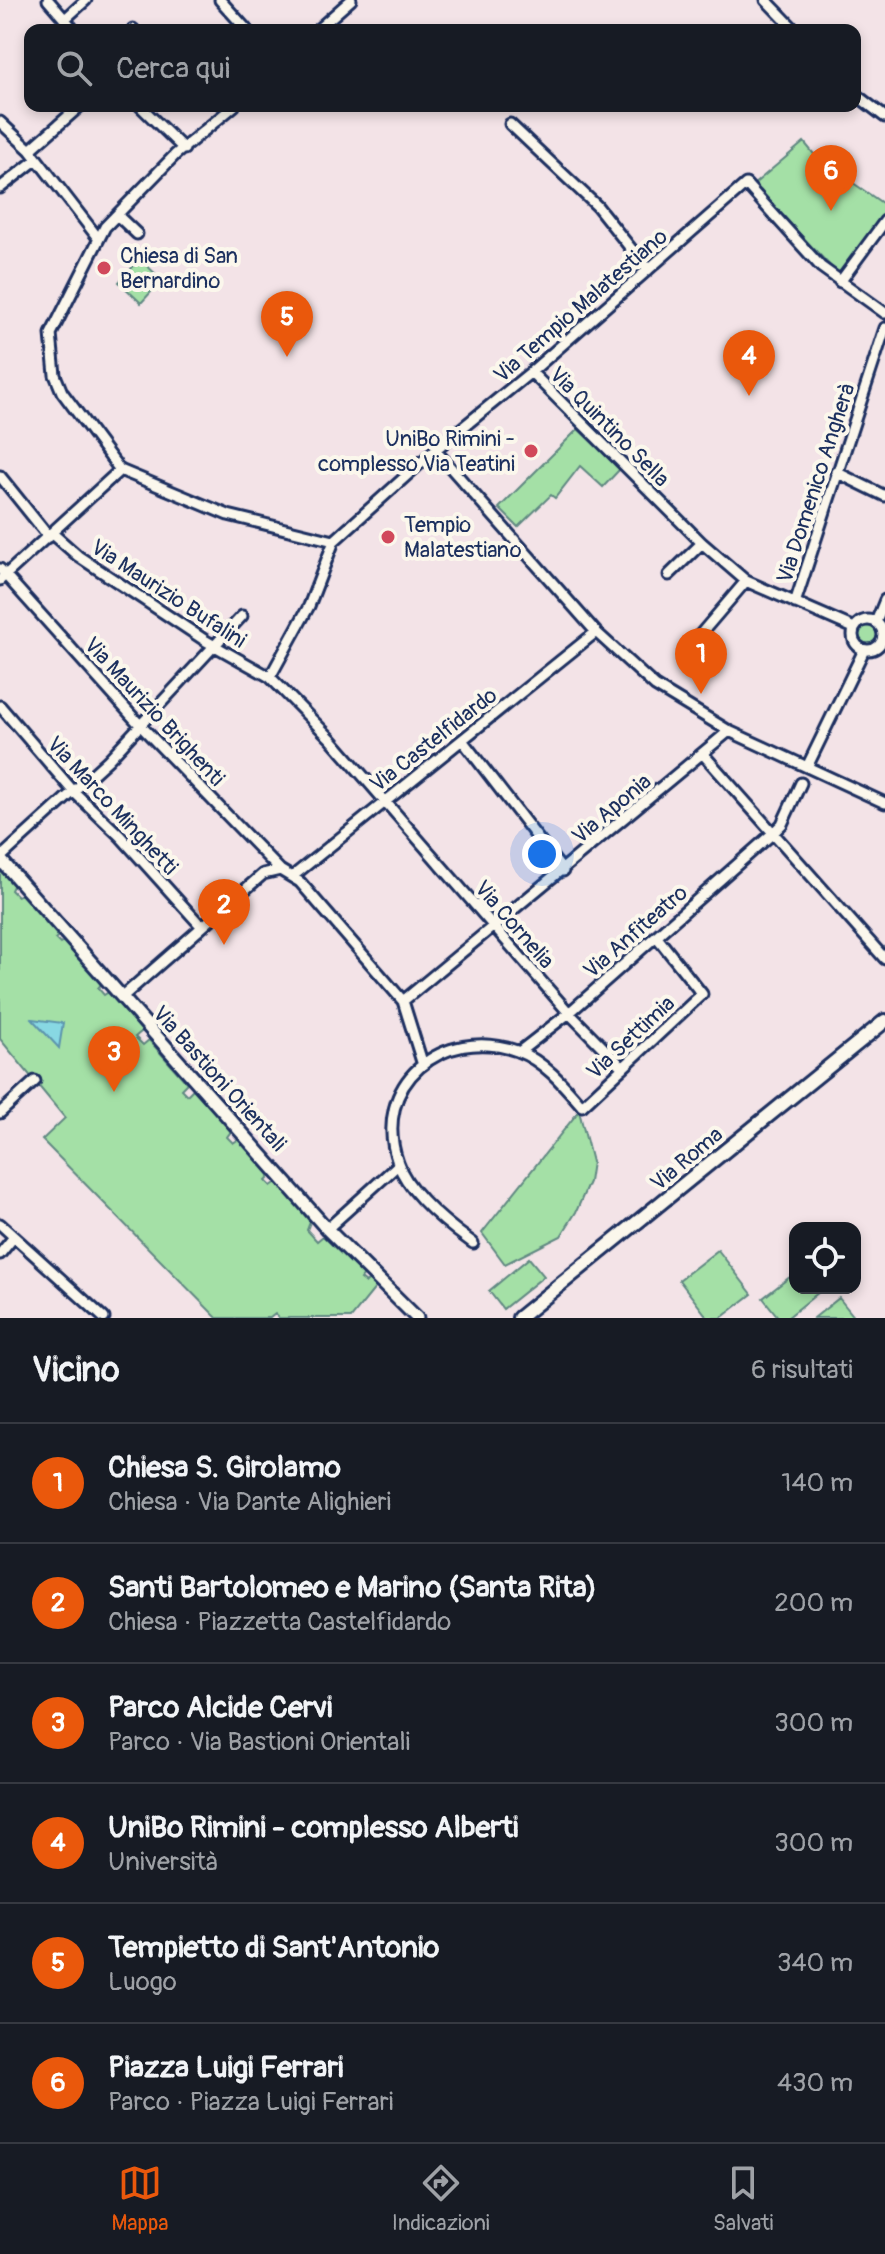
<!DOCTYPE html>
<html lang="it">
<head>
<meta charset="utf-8">
<style>
	:root { --surface:#171b24; --page:#20242c; --text:#f1f3f6; --muted:#9ea1a6; --line:#363941; --accent:#ea580c }
	body { margin:0; font-family:Pangolin,sans-serif; background:var(--page); color:var(--text) }
	.controls { position:absolute; right:24px; bottom:24px; display:grid; overflow:hidden; border-radius:16px; box-shadow:0 4px 12px #0003 }
	.controls button { width:72px; height:72px; display:grid; place-items:center; padding:0; border:0; border-bottom:2px solid var(--line); background:var(--surface); color:var(--text); font:40px sans-serif }
	.you { position:absolute; left:542px; top:854px; width:28px; height:28px; margin:-20px; border:6px solid #fff; border-radius:50%; background:#1a73e8; box-shadow:0 0 0 12px #1a73e833 }
	.badge { display:grid; place-items:center; width:52px; height:52px; border-radius:50%; background:var(--accent); color:#fff; font-size:26px; font-weight:700 }
	.pin { position:absolute; translate:-50% -66px; filter:drop-shadow(0 2px 4px #0008) }
	.pin::after { content:''; position:absolute; top:42px; width:28px; height:24px; background:inherit; clip-path:polygon(0 0,100% 0,50% 100%) }
	.list { margin:0; padding:0; list-style:none }
	h2 { display:flex; justify-content:space-between; align-items:center; height:104px; margin:0; padding:0 32px; font-size:34px }
	h2 small { font-size:26px; font-weight:400; color:var(--muted) }
	.list li { display:grid; grid-template-columns:52px 1fr auto; gap:24px; align-items:center; box-sizing:border-box; height:120px; padding:0 32px; border-top:2px solid var(--line) }
	.list b { display:block; font-size:30px; white-space:nowrap }
	.list p { margin:0; font-size:26px; white-space:nowrap; color:var(--muted) }
	.list em { font-size:26px; font-style:normal; color:var(--muted) }
	.icon { flex:none; width:44px; height:44px; fill:none; stroke:currentColor; stroke-width:2; stroke-linecap:round; stroke-linejoin:round }
	.map { position:relative; flex:none; width:885px; height:1318px; overflow:hidden }
	.search { position:absolute; background:var(--surface); box-shadow:0 4px 12px #0003; left:24px; right:24px; top:24px; height:88px; display:flex; align-items:center; gap:20px; box-sizing:border-box; padding:0 28px; border-radius:16px; color:var(--muted); font-size:30px }
	.sheet { height:824px; background:var(--surface) }
	nav { display:flex; justify-content:space-around; align-items:center; box-sizing:border-box; height:112px; border-top:2px solid var(--line); background:var(--surface); font-size:22px; color:var(--muted) }
	nav a { display:grid; justify-items:center; gap:4px }
	nav .on { color:var(--accent) }
	.map>svg:first-child { display:block }
	.green { fill:#a4e0a6; stroke:#608882; stroke-width:2 }
	.water { fill:#88d8e3; stroke:#5c94ae; stroke-width:2 }
	.lines { fill:none; stroke-linecap:round; stroke-linejoin:round }
	.minor-casing { stroke:#1b2f5e; stroke-width:15 }
	.tertiary-casing { stroke:#1b2f5e; stroke-width:17 }
	.secondary-casing { stroke:#1b2f5e; stroke-width:18 }
	.minor { stroke:#fbf7ec; stroke-width:9 }
	.tertiary { stroke:#fbf7ec; stroke-width:11 }
	.secondary { stroke:#fbf7ec; stroke-width:12 }
	.poi-dot { fill:#d1495b; stroke:#fbf7ec; stroke-width:3 }
	.labels { text-anchor:middle; stroke-width:8; stroke-linejoin:round; paint-order:stroke }
	.poi-label { font-size:22px; fill:#1b2f5e; stroke:#fbf7ec; text-anchor:start }
	.street-label { font-size:22px; fill:#1b2f5e; stroke:#fbf7ec }
</style>
</head>
<body>
<div class="map">
<svg width="885" height="1318" viewBox="0 0 885 1318">
	<rect width="100%" height="100%" fill="#f3e3e7"/>
	<filter id="ink" filterUnits="userSpaceOnUse"><feTurbulence type="fractalNoise" baseFrequency=".0125" numOctaves="2"/><feDisplacementMap in="SourceGraphic" scale="16" xChannelSelector="R" yChannelSelector="G"/><feConvolveMatrix kernelMatrix="1 2 1 2 8 2 1 2 1" color-interpolation-filters="sRGB"/></filter>
	<g filter="url(#ink)">
		<!-- green -->
		<path class="green" d="M 804,142 L 817,158 L 885,205 L 885,217 L 839,275 L 753,185 Z
			M 140,259 L 162,280 L 141,303 L 119,282 Z
			M 578,429 L 620,469 L 603,487 L 580,466 L 555,498 L 551,495 L 518,527 L 499,508 Z
			M858 635a11 11 0 1 1 22 0a11 11 0 1 1-22 0Z
			M 0,864 L 15,882 L 11,890 L 17,896 L 24,893 L 60,934 L 55,939 L 60,944 L 65,940 L 103,982 L 98,988 L 104,995 L 110,991 L 142,1031 L 135,1037 L 143,1045 L 149,1040 L 187,1083 L 181,1089 L 187,1095 L 193,1089 L 232,1130 L 227,1137 L 233,1143 L 239,1139 L 272,1175 L 266,1181 L 271,1186 L 278,1181 L 310,1222 L 307,1230 L 317,1241 L 323,1236 L 364,1275 L 361,1279 L 366,1283 L 369,1280 L 376,1287 L 351,1318 L 279,1318 L 275,1314 L 270,1318 L 217,1318 L 42,1140 L 65,1118 L 0,1039 Z
			M 579,1111 L 592,1162 L 589,1182 L 576,1212 L 561,1236 L 505,1264 L 482,1233 Z
			M 718,1250 L 752,1294 L 721,1318 L 708,1318 L 679,1280 Z
			M 529,1258 L 544,1276 L 503,1309 L 489,1291 Z
			M 795,1273 L 795,1288 L 824,1288 L 787,1318 L 779,1318 L 763,1298 Z
			M 839,1298 L 855,1318 L 814,1318 Z"/>
		<!-- water -->
		<path class="water" d="M 32,1019 L 63,1023 L 59,1048 Z"/>
		<g class="lines">
			<defs>
				<path id="minor" d="M 48,0 L 74,30
					M 220,0 L 247,30
					M 766,0 L 795,30
					M 65,19 L 86,0
					M 133,29 L 134,30
					M 317,30 L 351,0
					M 855,94 L 885,117
					M 140,106 L 184,149
					M 234,106 L 176,154 L 105,227 L 51,334 L 55,375 L 62,392 L 120,470 L 228,515 L 334,541
					M 0,122 L 30,150 L 98,238
					M 510,124 L 597,206 L 648,270
					M 30,150 L 80,106
					M 0,188 L 37,159
					M 117,215 L 137,234
					M 840,282 L 885,221
					M 531,372 L 702,543 L 746,581 L 854,628
					M 435,450 L 596,632 L 655,686 L 729,731 L 885,803
					M 836,472 L 885,496
					M 0,476 L 49,537
					M 53,534 L 78,556 L 206,641 L 270,677 L 331,739 L 569,1013 L 623,1068
					M 334,541 L 435,450 L 531,372 L 746,184 L 821,267 L 885,313
					M 0,569 L 140,725 L 280,870
					M 669,575 L 702,543
					M 0,580 L 120,470
					M 795,603 L 885,328
					M853 635a15 15 0 1 1 30 0a15 15 0 1 1-30 0Z
					M 876,622 L 885,600
					M 687,650 L 746,581
					M 270,677 L 309,606 L 334,541
					M 0,706 L 73,791 L 120,836 L 202,927
					M 462,740 L 563,871
					M 703,754 L 885,959
					M 807,767 L 864,650
					M 0,858 L 108,760 L 242,616
					M 293,876 L 596,632
					M 122,997 L 263,874 L 280,870 L 300,882 L 403,1001 L 422,1062
					M 403,1001 L 729,731
					M 519,1052 L 569,1013 L 772,834 L 782,824 L 801,783
					M 0,1113 L 35,1081
					M 0,1224 L 104,1318
					M 327,1229 L 398,1165
					M 473,1243 C 448,1225 408,1193 398,1163 C 370,1084 443,1025 517,1051 C 544,1061 564,1085 582,1106 L 702,994 L 656,936
					M 0,1254 L 13,1238"/>
				<path id="tertiary" d="M 0,859 L 327,1229 L 417,1318"/>
				<path id="secondary" d="M 519,1318 L 885,1021"/>
			</defs>
			<!-- minor casing -->
			<use href="#minor" class="minor-casing"/>
			<!-- tertiary casing -->
			<use href="#tertiary" class="tertiary-casing"/>
			<!-- secondary casing -->
			<use href="#secondary" class="secondary-casing"/>
			<!-- minor -->
			<use href="#minor" class="minor"/>
			<!-- tertiary -->
			<use href="#tertiary" class="tertiary"/>
			<!-- secondary -->
			<use href="#secondary" class="secondary"/>
		</g>
	</g>
	<!-- markers -->
	<g class="poi-dot">
		<circle cx="104" cy="268" r="8"/>
		<circle cx="531" cy="451" r="8"/>
		<circle cx="388" cy="537" r="8"/>
	</g>
	<g class="labels">
		<!-- poi labels -->
		<g class="poi-label">
			<text x="120" y="263">Chiesa di San<tspan x="120" dy="25">Bernardino</tspan></text>
			<text x="515" y="446" text-anchor="end">UniBo Rimini -<tspan x="515" dy="25">complesso Via Teatini</tspan></text>
			<text x="404" y="532">Tempio<tspan x="404" dy="25">Malatestiano</tspan></text>
		</g>
		<!-- street labels -->
		<g class="street-label">
			<text transform="translate(580 305) rotate(-41)" y="8">Via Tempio Malatestiano</text>
			<text transform="translate(610 426) rotate(45)" y="8">Via Quintino Sella</text>
			<text transform="translate(815 483) rotate(-72)" y="8">Via Domenico Angherà</text>
			<text transform="translate(169 593) rotate(33)" y="8">Via Maurizio Bufalini</text>
			<text transform="translate(155 711) rotate(47)" y="8">Via Maurizio Brighenti</text>
			<text transform="translate(433 739) rotate(-38)" y="8">Via Castelfidardo</text>
			<text transform="translate(113 805) rotate(47)" y="8">Via Marco Minghetti</text>
			<text transform="translate(611 808) rotate(-40)" y="8">Via Aponia</text>
			<text transform="translate(515 924) rotate(49)" y="8">Via Cornelia</text>
			<text transform="translate(635 931) rotate(-41)" y="8">Via Anfiteatro</text>
			<text transform="translate(630 1037) rotate(-43)" y="8">Via Settimia</text>
			<text transform="translate(220 1078) rotate(48)" y="8">Via Bastioni Orientali</text>
			<text transform="translate(686 1158) rotate(-40)" y="8">Via Roma</text>
		</g>
	</g>
</svg>
<div class="controls">
<button><svg class="icon" aria-label="locate" viewBox="0 0 24 24"><circle cx="12" cy="12" r="6"/><path d="M12 2v4M12 18v4M2 12h4M18 12h4"/></svg></button>
</div>
<div class="you"></div>
<div class="pin badge" style="left:701px;top:694px">1</div>
<div class="pin badge" style="left:224px;top:945px">2</div>
<div class="pin badge" style="left:114px;top:1092px">3</div>
<div class="pin badge" style="left:749px;top:396px">4</div>
<div class="pin badge" style="left:287px;top:357px">5</div>
<div class="pin badge" style="left:831px;top:211px">6</div>
<div class="search"><svg class="icon" aria-label="search" viewBox="0 0 24 24"><circle cx="10" cy="10" r="6"/><path d="M15 15l6 6"/></svg>Cerca qui</div>
</div>
<section class="sheet">
<h2>Vicino<small>6 risultati</small></h2>
<ul class="list">
<li><span class="badge">1</span><div><b>Chiesa S. Girolamo</b><p>Chiesa · Via Dante Alighieri</p></div><em>140 m</em></li>
<li><span class="badge">2</span><div><b>Santi Bartolomeo e Marino (Santa Rita)</b><p>Chiesa · Piazzetta Castelfidardo</p></div><em>200 m</em></li>
<li><span class="badge">3</span><div><b>Parco Alcide Cervi</b><p>Parco · Via Bastioni Orientali</p></div><em>300 m</em></li>
<li><span class="badge">4</span><div><b>UniBo Rimini - complesso Alberti</b><p>Università</p></div><em>300 m</em></li>
<li><span class="badge">5</span><div><b>Tempietto di Sant'Antonio</b><p>Luogo</p></div><em>340 m</em></li>
<li><span class="badge">6</span><div><b>Piazza Luigi Ferrari</b><p>Parco · Piazza Luigi Ferrari</p></div><em>430 m</em></li>
</ul>
</section>
<nav>
<a class="on"><svg class="icon" aria-label="map" viewBox="0 0 24 24"><path d="M3 6l6-2 6 2 6-2v14l-6 2-6-2-6 2zM9 4v14M15 6v14"/></svg>Mappa</a>
<a><svg class="icon" aria-label="directions" viewBox="0 0 24 24"><path d="M12 3l9 9-9 9-9-9zM9 14v-3h6M13 9l2 2-2 2"/></svg>Indicazioni</a>
<a><svg class="icon" aria-label="saved" viewBox="0 0 24 24"><path d="M7 4h10v16l-5-4-5 4z"/></svg>Salvati</a>
</nav>
</body>
</html>
